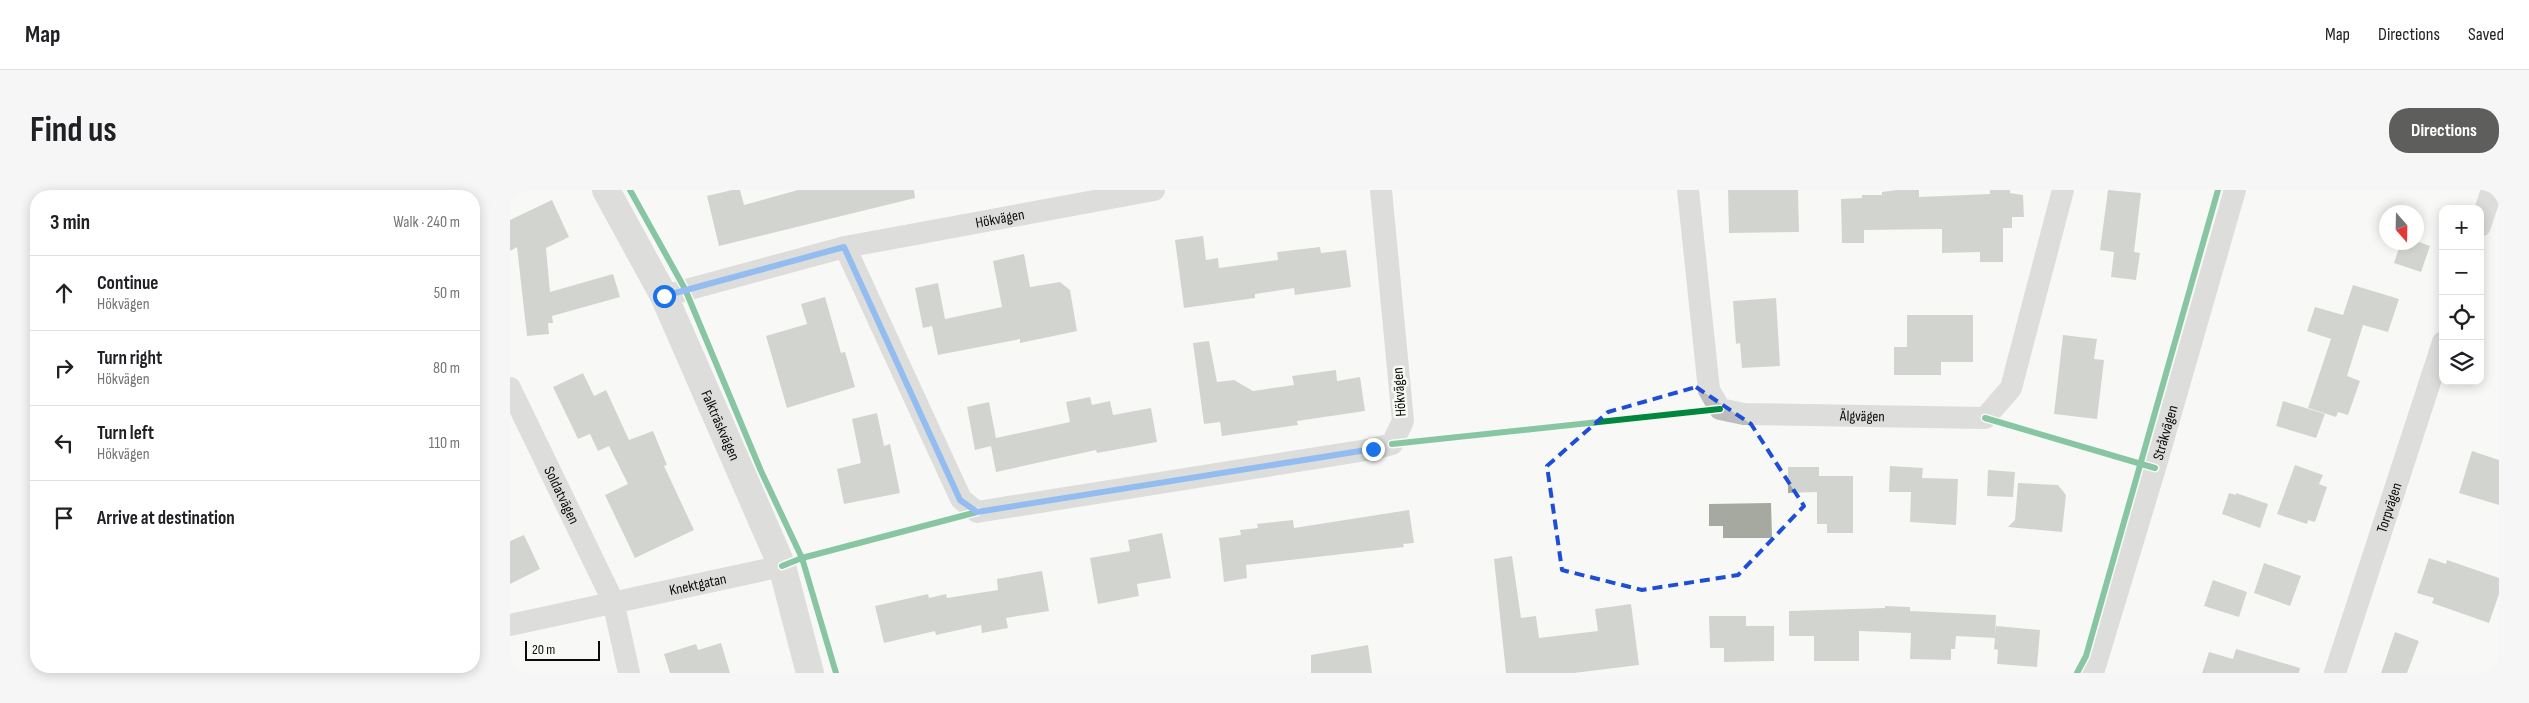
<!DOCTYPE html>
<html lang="en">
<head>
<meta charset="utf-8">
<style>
	:root { --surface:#fff; --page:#f6f6f6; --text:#202124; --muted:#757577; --line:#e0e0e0; --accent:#5e5f5d }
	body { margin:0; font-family:"Sofia Sans Condensed",sans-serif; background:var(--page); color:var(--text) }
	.controls { position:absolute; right:15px; top:15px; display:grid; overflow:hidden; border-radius:10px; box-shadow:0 2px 12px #0003 }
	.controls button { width:45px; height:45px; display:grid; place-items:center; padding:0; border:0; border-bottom:1px solid var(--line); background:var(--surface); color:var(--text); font:25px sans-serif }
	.compass { position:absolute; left:1869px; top:15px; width:45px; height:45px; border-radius:50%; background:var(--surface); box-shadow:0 2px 12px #0003; rotate:160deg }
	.scale { position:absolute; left:15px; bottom:12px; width:75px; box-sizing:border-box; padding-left:5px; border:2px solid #0b0c0a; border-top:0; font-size:14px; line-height:18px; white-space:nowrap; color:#0b0c0a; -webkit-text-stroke:4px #f8faf5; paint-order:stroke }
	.stop { position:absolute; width:15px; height:15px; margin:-11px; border:4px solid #1a73e8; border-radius:50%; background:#fff }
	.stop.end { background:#1a73e8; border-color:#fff; box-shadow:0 1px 5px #0008 }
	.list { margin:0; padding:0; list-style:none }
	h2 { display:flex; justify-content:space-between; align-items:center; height:65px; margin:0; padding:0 20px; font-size:21px }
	h2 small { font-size:16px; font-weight:400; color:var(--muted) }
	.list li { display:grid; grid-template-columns:32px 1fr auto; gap:15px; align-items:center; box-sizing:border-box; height:75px; padding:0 20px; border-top:1px solid var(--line) }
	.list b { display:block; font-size:19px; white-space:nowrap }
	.list p { margin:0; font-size:16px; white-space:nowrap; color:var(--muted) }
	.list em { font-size:16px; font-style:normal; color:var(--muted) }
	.icon { flex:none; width:28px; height:28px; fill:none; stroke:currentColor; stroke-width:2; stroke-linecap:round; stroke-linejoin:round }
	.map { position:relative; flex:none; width:1989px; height:483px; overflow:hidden; border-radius:20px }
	header { display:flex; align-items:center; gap:30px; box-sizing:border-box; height:70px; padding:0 25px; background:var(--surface); border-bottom:1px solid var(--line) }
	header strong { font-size:24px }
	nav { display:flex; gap:28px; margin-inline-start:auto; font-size:18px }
	.intro { display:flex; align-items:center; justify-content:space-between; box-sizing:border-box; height:120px; padding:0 30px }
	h1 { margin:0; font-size:35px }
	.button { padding:12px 22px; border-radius:20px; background:var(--accent); color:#fff; font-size:18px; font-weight:700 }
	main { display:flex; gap:30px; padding:0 30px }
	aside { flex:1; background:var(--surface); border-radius:20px; box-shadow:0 2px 12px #0003 }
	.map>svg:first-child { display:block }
	.building { fill:#a5a99f }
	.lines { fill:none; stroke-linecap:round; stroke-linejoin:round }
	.minor { stroke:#bcbdbc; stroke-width:22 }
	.tertiary { stroke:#bcbdbc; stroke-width:28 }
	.cycleway-casing { stroke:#f8faf5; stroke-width:9 }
	.cycleway { stroke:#00873e; stroke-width:6 }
	.route { stroke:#1a73e8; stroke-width:6 }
	.marked { fill:none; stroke:#1d4ed8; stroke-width:4; stroke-dasharray:10 6; stroke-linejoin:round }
	.labels { text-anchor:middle; stroke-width:5; stroke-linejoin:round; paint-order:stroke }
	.street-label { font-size:15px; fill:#0b0c0a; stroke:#f8faf5 }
</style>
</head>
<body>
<header>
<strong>Map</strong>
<nav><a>Map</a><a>Directions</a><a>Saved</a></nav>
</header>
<div class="intro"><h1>Find us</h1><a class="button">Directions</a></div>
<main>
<aside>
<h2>3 min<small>Walk · 240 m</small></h2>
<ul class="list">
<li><svg class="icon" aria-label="ahead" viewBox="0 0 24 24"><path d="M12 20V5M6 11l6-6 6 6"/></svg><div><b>Continue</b><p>Hökvägen</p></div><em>50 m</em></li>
<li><svg class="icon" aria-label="right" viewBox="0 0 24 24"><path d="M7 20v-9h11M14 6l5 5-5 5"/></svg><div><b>Turn right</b><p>Hökvägen</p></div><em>80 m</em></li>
<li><svg class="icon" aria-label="left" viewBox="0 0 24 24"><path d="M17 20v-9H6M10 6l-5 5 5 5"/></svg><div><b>Turn left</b><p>Hökvägen</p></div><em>110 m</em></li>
<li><svg class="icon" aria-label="arrive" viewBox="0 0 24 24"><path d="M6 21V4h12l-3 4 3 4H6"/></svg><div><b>Arrive at destination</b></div></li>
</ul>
</aside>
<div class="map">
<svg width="1989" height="483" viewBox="0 0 1989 483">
	<rect width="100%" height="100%" fill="#f8f9f6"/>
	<!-- building -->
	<path class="building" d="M 222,0 L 230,0 L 234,15 L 288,0 L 404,0 L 405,8 L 209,56 L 197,6 Z
		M 1218,0 L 1288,0 L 1289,42 L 1219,43 Z
		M 1387,0 L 1409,0 L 1409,7 L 1480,4 L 1480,0 L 1500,0 L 1500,3 L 1513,5 L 1514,27 L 1502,27 L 1502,38 L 1493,38 L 1493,72 L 1470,72 L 1470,62 L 1432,63 L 1432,39 L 1354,40 L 1354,53 L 1332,53 L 1331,9 L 1352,8 L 1352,5 L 1372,5 L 1372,2 Z
		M 1598,0 L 1631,3 L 1624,62 L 1630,63 L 1626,90 L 1601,87 L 1604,62 L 1590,60 Z
		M 42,10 L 59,47 L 36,58 L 40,102 L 103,84 L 110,107 L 42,126 L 43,133 L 38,133 L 39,144 L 17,146 L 7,57 L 0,61 L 0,30 Z
		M 693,46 L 696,70 L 708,68 L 709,78 L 768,70 L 767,62 L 810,57 L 811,63 L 836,60 L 841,97 L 785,105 L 784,98 L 745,104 L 745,108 L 674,118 L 665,50 Z
		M 1906,51 L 1920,56 L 1911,82 L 1884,73 L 1891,52 Z
		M 514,64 L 520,97 L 550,92 L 560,100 L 567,141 L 510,153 L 510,149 L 428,165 L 422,136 L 413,138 L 405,98 L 428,93 L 435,129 L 492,117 L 483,71 Z
		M 1843,95 L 1889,109 L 1878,142 L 1853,135 L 1837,186 L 1850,191 L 1838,225 L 1828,222 L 1826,227 L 1798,218 L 1821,149 L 1797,141 L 1805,117 L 1833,125 Z
		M 315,107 L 331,163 L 335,162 L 345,197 L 277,218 L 256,146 L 297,134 L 291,114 Z
		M 1266,108 L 1270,176 L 1232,178 L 1230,153 L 1226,154 L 1223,111 Z
		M 1397,125 L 1463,125 L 1463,172 L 1431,172 L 1431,185 L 1384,185 L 1384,157 L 1397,157 Z
		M 1553,145 L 1587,149 L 1584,169 L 1594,170 L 1587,229 L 1544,224 Z
		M 699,151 L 707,192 L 724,190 L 743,201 L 784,195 L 782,186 L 826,180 L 827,191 L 850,187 L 855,221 L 787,231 L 788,235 L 712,246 L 710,232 L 694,234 L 683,153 Z
		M 73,183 L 84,206 L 96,200 L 119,250 L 143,241 L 157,275 L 154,276 L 184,340 L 125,368 L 95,305 L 118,294 L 99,256 L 88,261 L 80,244 L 68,249 L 43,197 Z
		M 580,207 L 582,215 L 600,211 L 603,225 L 641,218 L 647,252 L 587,263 L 586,260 L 486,282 L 481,256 L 465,260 L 457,217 L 479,212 L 486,248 L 560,232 L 556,212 Z
		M 1773,211 L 1815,224 L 1806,248 L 1766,236 Z
		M 367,223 L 374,256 L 380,254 L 390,303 L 334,314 L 327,279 L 351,273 L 342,229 Z
		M 1962,261 L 1989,270 L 1989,315 L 1949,303 Z
		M 1785,275 L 1813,285 L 1809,294 L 1817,297 L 1805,332 L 1798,330 L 1797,334 L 1767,324 Z
		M 1380,276 L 1413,278 L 1412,288 L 1448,289 L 1446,335 L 1400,332 L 1401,302 L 1379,302 Z
		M 1278,277 L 1309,277 L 1309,286 L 1343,286 L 1343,343 L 1317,343 L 1317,334 L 1307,334 L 1307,302 L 1278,303 Z
		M 1478,280 L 1505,282 L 1503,307 L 1477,306 Z
		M 1508,293 L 1548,295 L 1556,305 L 1552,342 L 1498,337 L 1505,330 Z
		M 1719,303 L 1726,305 L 1726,303 L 1758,314 L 1750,338 L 1712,324 Z
		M 1261,313 L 1262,348 L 1213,348 L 1213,336 L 1199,336 L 1199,314 Z
		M 899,320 L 904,353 L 893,354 L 894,357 L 736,375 L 737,388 L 714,392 L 709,348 L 731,345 L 730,340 L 748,338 L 747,334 L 783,330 L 784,338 Z
		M 652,343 L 661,388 L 627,394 L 629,406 L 588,414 L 580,368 L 620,361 L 618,350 Z
		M 14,345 L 30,379 L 0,394 L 0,351 Z
		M 1002,366 L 1011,428 L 1026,426 L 1029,448 L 1088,441 L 1085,419 L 1121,414 L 1129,475 L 1064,483 L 996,483 L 984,369 Z
		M 1919,368 L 1936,374 L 1937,370 L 1989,388 L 1989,404 L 1979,433 L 1922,413 L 1924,408 L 1907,403 Z
		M 1754,373 L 1791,386 L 1780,416 L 1744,403 Z
		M 532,381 L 539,421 L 496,428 L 498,438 L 472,443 L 471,435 L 426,445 L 425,441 L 374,453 L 365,416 L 418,404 L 419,408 L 436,404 L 437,408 L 488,400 L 487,389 Z
		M 1703,390 L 1737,402 L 1729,427 L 1694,416 Z
		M 1375,416 L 1400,417 L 1400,421 L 1486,425 L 1485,448 L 1446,446 L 1445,459 L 1441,459 L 1441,470 L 1400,469 L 1401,443 L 1349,441 L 1349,471 L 1304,471 L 1304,446 L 1279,446 L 1279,421 L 1375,418 Z
		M 1199,426 L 1236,426 L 1236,436 L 1264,436 L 1264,471 L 1214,472 L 1214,458 L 1200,458 Z
		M 1486,436 L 1530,440 L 1527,477 L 1487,474 L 1488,460 L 1484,459 Z
		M 1885,442 L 1909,451 L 1897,483 L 1871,483 Z
		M 211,453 L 220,483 L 160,483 L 154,464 L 186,454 L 188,460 Z
		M 858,455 L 862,483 L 801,483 L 801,465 Z
		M 1726,459 L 1790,478 L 1789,483 L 1692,483 L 1699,462 L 1723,469 Z"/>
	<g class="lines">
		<!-- minor -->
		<g class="minor">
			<path id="s1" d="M 1178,0 L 1199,200 L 1210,219 L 1234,224 L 1475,228 L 1501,198 L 1553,0"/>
			<path d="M 1970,36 L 1982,0"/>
			<path d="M 335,57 L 451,309 L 467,322 L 863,259 L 882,254 L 893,231 L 871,0"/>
			<path id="s2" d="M 154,106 L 335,57 L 644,0"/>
			<path id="s3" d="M 0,198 L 103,411 L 119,483"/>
			<path id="s4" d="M 0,435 L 272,376"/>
			<path id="s5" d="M 1583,483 L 1645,278 L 1725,0"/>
			<path id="s6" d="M 1825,483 L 1933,152"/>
		</g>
		<!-- tertiary -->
		<path class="tertiary" id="s7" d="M 96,0 L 154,106 L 272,376 L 300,483"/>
		<defs>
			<path id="cycleway" d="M 120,0 L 175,99 L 251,281 L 292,368 L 326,483
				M 1475,228 L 1645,278
				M 882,254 L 1210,219
				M 272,376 L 292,368 L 467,322
				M 1567,483 L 1576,466 L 1708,0"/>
		</defs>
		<!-- cycleway casing -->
		<use href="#cycleway" class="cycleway-casing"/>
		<!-- cycleway -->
		<use href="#cycleway" class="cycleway"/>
	</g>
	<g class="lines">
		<!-- route -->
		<path class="route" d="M 154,106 L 334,57 L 450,310 L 467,322 L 863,259"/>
	</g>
	<!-- marked area -->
	<path d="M0 0H1989V483H0ZM 1186,197 L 1241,234 L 1294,316 L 1228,385 L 1132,400 L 1052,380 L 1037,276 L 1098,222 Z" fill="#f8f9f6" fill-opacity=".55" fill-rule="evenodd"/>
	<path class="marked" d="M 1186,197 L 1241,234 L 1294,316 L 1228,385 L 1132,400 L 1052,380 L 1037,276 L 1098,222 Z"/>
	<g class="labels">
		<!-- street labels -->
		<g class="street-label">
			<text dy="5" stroke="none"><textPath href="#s2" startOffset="345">Hökvägen</textPath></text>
			<text transform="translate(889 202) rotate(-94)" y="5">Hökvägen</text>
			<text dy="5" stroke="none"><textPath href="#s1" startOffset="366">Älgvägen</textPath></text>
			<text dy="5" stroke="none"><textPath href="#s7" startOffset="262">Falkträskvägen</textPath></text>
			<text dy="5" stroke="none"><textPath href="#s5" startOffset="251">Stråkvägen</textPath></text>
			<text dy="5" stroke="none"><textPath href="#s3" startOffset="119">Soldatvägen</textPath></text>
			<text dy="5" stroke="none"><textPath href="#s6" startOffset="174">Torpvägen</textPath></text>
			<text dy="5" stroke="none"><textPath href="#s4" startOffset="192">Knektgatan</textPath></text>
		</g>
	</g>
</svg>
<div class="controls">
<button>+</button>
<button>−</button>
<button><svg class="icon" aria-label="locate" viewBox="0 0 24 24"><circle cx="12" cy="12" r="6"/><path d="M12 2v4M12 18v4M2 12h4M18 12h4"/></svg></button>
<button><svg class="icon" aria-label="layers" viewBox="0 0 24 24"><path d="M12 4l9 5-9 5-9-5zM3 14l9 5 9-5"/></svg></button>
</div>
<svg class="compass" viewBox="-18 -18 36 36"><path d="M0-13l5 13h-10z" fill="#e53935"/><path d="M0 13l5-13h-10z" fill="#757577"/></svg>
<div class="scale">20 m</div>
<div class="stop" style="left:154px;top:106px"></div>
<div class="stop end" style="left:863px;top:259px"></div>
</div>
</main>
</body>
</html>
